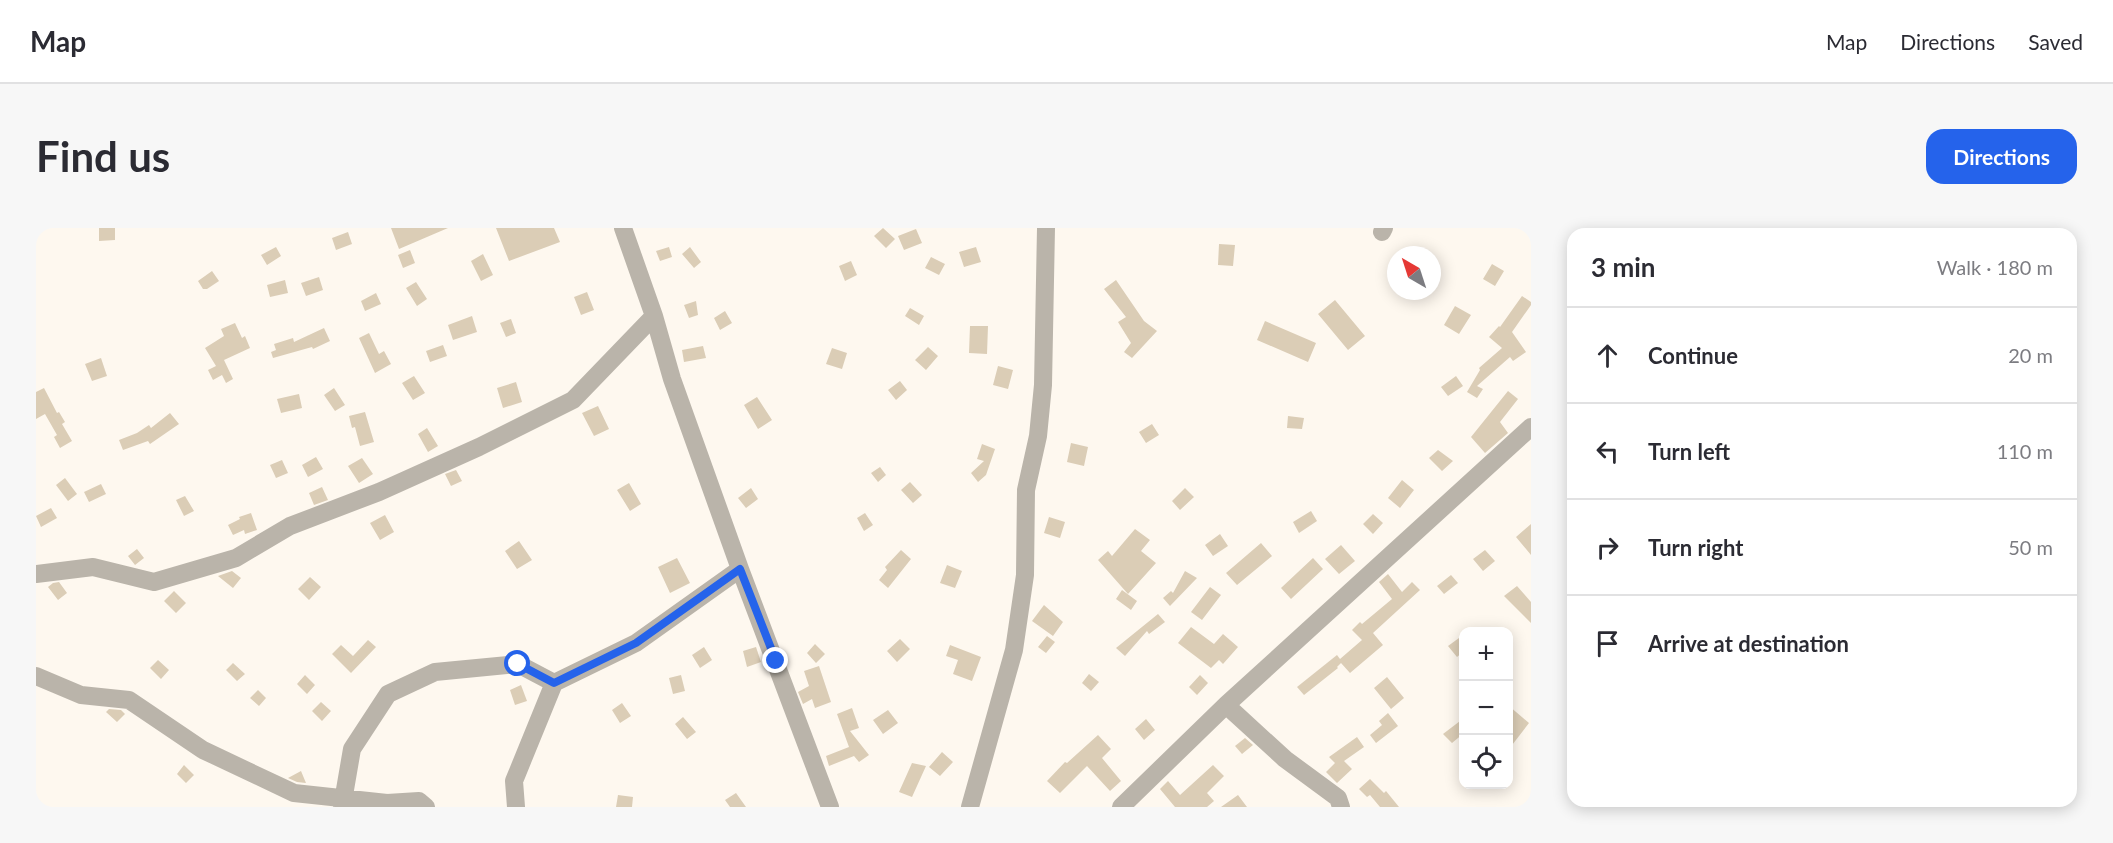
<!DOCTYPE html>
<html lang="en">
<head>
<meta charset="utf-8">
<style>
	:root { --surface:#fff; --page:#f7f7f7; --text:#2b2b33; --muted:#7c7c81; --line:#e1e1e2; --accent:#2563eb }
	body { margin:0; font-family:Lato,sans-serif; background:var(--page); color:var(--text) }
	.controls { position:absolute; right:18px; bottom:18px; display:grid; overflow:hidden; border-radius:12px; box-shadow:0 3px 15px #0003 }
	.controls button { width:54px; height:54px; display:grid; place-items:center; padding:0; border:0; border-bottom:2px solid var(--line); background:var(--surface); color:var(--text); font:30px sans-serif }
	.compass { position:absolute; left:1351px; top:18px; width:54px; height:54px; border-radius:50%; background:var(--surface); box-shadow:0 3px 15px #0003; rotate:321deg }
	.stop { position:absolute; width:18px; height:18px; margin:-14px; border:4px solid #2563eb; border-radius:50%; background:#fff }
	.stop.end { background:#2563eb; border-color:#fff; box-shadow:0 2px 6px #0008 }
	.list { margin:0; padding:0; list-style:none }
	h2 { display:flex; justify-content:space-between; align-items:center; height:78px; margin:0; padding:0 24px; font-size:26px }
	h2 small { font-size:20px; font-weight:400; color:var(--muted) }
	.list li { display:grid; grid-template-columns:39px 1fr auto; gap:18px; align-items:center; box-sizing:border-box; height:96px; padding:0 24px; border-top:2px solid var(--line) }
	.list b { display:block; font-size:22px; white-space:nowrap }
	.list em { font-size:20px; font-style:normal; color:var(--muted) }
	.icon { flex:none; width:33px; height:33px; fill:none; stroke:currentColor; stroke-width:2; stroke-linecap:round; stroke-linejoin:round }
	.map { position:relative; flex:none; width:1495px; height:579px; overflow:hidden; border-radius:18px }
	header { display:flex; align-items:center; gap:36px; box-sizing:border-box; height:84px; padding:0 30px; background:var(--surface); border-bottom:2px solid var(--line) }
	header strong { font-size:28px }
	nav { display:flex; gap:33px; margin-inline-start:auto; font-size:21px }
	.intro { display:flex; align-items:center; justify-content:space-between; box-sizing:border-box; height:144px; padding:0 36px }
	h1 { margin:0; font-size:42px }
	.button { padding:15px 27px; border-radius:18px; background:var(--accent); color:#fff; font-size:21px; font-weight:700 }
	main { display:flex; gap:36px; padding:0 36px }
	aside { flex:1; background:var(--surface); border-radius:18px; box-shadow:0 3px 15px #0003 }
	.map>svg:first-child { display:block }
	.building { fill:#dbcdb6 }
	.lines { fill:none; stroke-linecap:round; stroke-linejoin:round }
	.minor { stroke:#bab4aa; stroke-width:18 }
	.route { stroke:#2563eb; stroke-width:8 }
</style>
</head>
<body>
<header>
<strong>Map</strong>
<nav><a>Map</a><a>Directions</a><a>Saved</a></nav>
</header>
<div class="intro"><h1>Find us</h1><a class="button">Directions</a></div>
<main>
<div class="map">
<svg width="1495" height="579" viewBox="0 0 1495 579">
	<rect width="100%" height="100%" fill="#fef8ef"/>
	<!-- building -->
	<path class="building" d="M 63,0 L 79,0 L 79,12 L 63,13 Z
		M 355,0 L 412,0 L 363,21 Z
		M 460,0 L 518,0 L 524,14 L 473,33 Z
		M 847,0 L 859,11 L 850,20 L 838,8 Z
		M 880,1 L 886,15 L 868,22 L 862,8 Z
		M 312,4 L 316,16 L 300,22 L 296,10 Z
		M 1183,16 L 1199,17 L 1197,38 L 1182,37 Z
		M 240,19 L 245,28 L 231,37 L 225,27 Z
		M 633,19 L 636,29 L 624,33 L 620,23 Z
		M 654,19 L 665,34 L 658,40 L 646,26 Z
		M 940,19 L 945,34 L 928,39 L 923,24 Z
		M 374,22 L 379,35 L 367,40 L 362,27 Z
		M 447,26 L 457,47 L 445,53 L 435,33 Z
		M 895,29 L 909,36 L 903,47 L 889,40 Z
		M 815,33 L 821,47 L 809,53 L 803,38 Z
		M 1456,36 L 1468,43 L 1459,58 L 1447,51 Z
		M 176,43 L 183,53 L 171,61 L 167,61 L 162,53 Z
		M 283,49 L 287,62 L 270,68 L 265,55 Z
		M 249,52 L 252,65 L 234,69 L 231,57 Z
		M 1080,52 L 1108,93 L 1121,103 L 1096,130 L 1088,124 L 1095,115 L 1082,94 L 1090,89 L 1068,61 Z
		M 380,54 L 391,71 L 381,78 L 370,60 Z
		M 551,64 L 558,82 L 545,87 L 538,69 Z
		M 340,65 L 345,76 L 329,83 L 325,73 Z
		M 1486,68 L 1495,74 L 1495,77 L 1476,104 L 1490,124 L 1477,133 L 1474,129 L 1441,158 L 1447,161 L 1441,170 L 1431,164 L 1444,142 L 1443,140 L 1466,120 L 1453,109 L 1463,98 L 1464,99 Z
		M 1299,72 L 1329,108 L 1312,122 L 1282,86 Z
		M 660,73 L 662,87 L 653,90 L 648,77 Z
		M 1419,78 L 1435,87 L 1423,106 L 1408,97 Z
		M 874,80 L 888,88 L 883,97 L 869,88 Z
		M 689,83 L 696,95 L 684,102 L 678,90 Z
		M 436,88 L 441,104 L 417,112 L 412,97 Z
		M 475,91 L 480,105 L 470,109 L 464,95 Z
		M 1229,93 L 1280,115 L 1272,134 L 1221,112 Z
		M 199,95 L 206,110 L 209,108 L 214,120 L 188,132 L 197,151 L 190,155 L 186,147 L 177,152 L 172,142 L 180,138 L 169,120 L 188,108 L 185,101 Z
		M 934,98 L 952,98 L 951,126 L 933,125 Z
		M 288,100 L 294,113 L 277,121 L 276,119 L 237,130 L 235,124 L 240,122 L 238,116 L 257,110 L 258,114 Z
		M 333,105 L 343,126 L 348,123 L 355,136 L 339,145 L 323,110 Z
		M 407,117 L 411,128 L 394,134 L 390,123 Z
		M 667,118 L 670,130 L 648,134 L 646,122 Z
		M 892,119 L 902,128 L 890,142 L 879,132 Z
		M 796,120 L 811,125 L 806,141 L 790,136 Z
		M 65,130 L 71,148 L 56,153 L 49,136 Z
		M 962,138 L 977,142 L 972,161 L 957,157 Z
		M 378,148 L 389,165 L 377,172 L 366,155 Z
		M 1420,148 L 1427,158 L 1412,168 L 1405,159 Z
		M 864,153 L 871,162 L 860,172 L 852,162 Z
		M 480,154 L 486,174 L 467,180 L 461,160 Z
		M 8,160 L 21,185 L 23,184 L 29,194 L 26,196 L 36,213 L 24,220 L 18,209 L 21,207 L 9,186 L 0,191 L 0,164 Z
		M 298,160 L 309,177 L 299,183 L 288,167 Z
		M 1472,163 L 1482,171 L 1464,194 L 1472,205 L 1449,225 L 1435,209 Z
		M 263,166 L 266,180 L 245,185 L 241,171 Z
		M 721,169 L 736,192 L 722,201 L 708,177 Z
		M 562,178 L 573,201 L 558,208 L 546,185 Z
		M 329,184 L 338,214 L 324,218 L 319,199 L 316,200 L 313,188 Z
		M 134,185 L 143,196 L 114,216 L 112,213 L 87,222 L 83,212 L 101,205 L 113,197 L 115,200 Z
		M 1252,188 L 1268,190 L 1266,201 L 1251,200 Z
		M 1116,196 L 1123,207 L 1110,215 L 1103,204 Z
		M 391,200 L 402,218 L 392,224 L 382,206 Z
		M 1035,215 L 1052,219 L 1048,238 L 1031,234 Z
		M 946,216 L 959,221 L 950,247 L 942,254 L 935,245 L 948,233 L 941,231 Z
		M 1402,222 L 1417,233 L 1406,243 L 1393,230 Z
		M 280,229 L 287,241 L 272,249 L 266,237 Z
		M 326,230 L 337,246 L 323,255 L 312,238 Z
		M 246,232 L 252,245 L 240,250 L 234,237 Z
		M 844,239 L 850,247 L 842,254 L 835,245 Z
		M 420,242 L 426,253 L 415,258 L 409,246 Z
		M 29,250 L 41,266 L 32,273 L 20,257 Z
		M 1366,252 L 1378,262 L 1364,280 L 1352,270 Z
		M 874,254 L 886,267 L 877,275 L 865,262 Z
		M 593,255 L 605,276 L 594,283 L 581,262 Z
		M 65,256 L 70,266 L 53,274 L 48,264 Z
		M 286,259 L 292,272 L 278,277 L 273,265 Z
		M 715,260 L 722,271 L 710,280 L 702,270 Z
		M 1149,260 L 1158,269 L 1144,282 L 1136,273 Z
		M 149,268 L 158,283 L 148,288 L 140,272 Z
		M 15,280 L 21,290 L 5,299 L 0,288 Z
		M 1275,283 L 1281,293 L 1263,305 L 1257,294 Z
		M 215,285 L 221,302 L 209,306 L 208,302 L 197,307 L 192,297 L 204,291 L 203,289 Z
		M 829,285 L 837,297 L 828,303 L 821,290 Z
		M 1337,286 L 1347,295 L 1337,306 L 1327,296 Z
		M 349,287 L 358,304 L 344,312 L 334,295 Z
		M 1013,289 L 1029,294 L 1024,310 L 1008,305 Z
		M 1495,296 L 1495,327 L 1480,309 Z
		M 1099,301 L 1114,312 L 1105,323 L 1120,335 L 1092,366 L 1062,332 L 1072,323 L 1076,328 Z
		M 1184,306 L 1192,318 L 1177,328 L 1169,317 Z
		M 483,313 L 496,332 L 481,341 L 469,323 Z
		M 1225,315 L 1236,328 L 1201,357 L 1190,345 Z
		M 1305,317 L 1319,333 L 1303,346 L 1289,331 Z
		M 101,321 L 108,330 L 99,337 L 92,328 Z
		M 865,322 L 875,331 L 852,360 L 843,352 L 851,342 L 849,339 Z
		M 1449,322 L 1459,333 L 1447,343 L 1437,331 Z
		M 641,330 L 654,355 L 634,365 L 622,339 Z
		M 1277,330 L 1287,341 L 1255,371 L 1245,360 Z
		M 911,337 L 926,343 L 919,360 L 904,355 Z
		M 196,343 L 205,350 L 197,360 L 182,348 Z
		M 1149,343 L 1161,350 L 1134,378 L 1127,370 L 1135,363 L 1137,365 Z
		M 1352,346 L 1366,364 L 1376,354 L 1384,362 L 1337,405 L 1347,417 L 1314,445 L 1305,435 L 1301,439 L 1302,440 L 1268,467 L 1261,459 L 1301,427 L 1304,431 L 1326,412 L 1316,402 L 1324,394 L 1326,396 L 1356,371 L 1343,354 Z
		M 1415,347 L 1422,355 L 1408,366 L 1401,358 Z
		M 274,349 L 285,359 L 273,372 L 262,361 Z
		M 23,354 L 31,365 L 22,372 L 12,359 L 17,355 Z
		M 1481,358 L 1495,374 L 1495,395 L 1468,368 Z
		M 1174,359 L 1185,367 L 1166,392 L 1155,384 Z
		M 1086,362 L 1101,373 L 1095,382 L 1080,371 Z
		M 138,363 L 150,375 L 140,385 L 128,373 Z
		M 1008,377 L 1027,394 L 1017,408 L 996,393 Z
		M 1122,386 L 1129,394 L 1113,406 L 1111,403 L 1089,428 L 1080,420 Z
		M 1155,399 L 1178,416 L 1187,406 L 1202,419 L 1187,436 L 1183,432 L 1175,440 L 1142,415 Z
		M 1011,408 L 1019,414 L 1010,425 L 1002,419 Z
		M 1423,410 L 1428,416 L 1428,423 L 1421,429 L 1412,418 Z
		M 864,411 L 874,421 L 861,434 L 851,423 Z
		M 332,412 L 340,419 L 315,445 L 296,426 L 305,417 L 317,428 Z
		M 779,416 L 789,426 L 780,435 L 771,425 Z
		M 914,417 L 945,429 L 936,453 L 917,446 L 922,432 L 910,428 Z
		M 668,419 L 676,432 L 664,440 L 656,427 Z
		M 720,419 L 725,434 L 711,439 L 707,423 Z
		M 122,432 L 133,442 L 125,451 L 114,440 Z
		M 197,435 L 209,446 L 201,453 L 190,442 Z
		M 783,438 L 795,474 L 779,480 L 776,471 L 767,476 L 762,464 L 773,458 L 768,443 Z
		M 1053,446 L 1063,454 L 1055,463 L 1046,455 Z
		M 269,447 L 279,457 L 271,466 L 261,456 Z
		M 645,447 L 649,463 L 637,466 L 633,450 Z
		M 1164,447 L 1172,455 L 1161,467 L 1153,459 Z
		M 1351,449 L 1368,470 L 1355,481 L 1338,460 Z
		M 485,457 L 491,473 L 479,477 L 474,462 Z
		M 222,462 L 230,470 L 223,478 L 214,470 Z
		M 285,474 L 295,483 L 286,493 L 276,483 Z
		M 586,475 L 595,488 L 584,495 L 576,482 Z
		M 1473,478 L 1493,495 L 1473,521 Z
		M 816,480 L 823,500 L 814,503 L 833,527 L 823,534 L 818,528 L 793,538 L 790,528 L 813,519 L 801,486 Z
		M 73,481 L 85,482 L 89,486 L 81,494 L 70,484 Z
		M 852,482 L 862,495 L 847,506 L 837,492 Z
		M 1352,485 L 1362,498 L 1340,515 L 1334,507 L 1346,497 L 1343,493 Z
		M 647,489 L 660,504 L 651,511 L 639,496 Z
		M 1428,490 L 1428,505 L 1416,515 L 1407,506 Z
		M 1110,491 L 1119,502 L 1108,512 L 1099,501 Z
		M 1062,507 L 1075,521 L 1066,530 L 1085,553 L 1074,563 L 1051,538 L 1024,565 L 1011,553 L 1029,534 L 1031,535 Z
		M 1321,509 L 1328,519 L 1308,533 L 1316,541 L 1301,555 L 1290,544 L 1299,535 L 1293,529 Z
		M 1209,510 L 1217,517 L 1206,526 L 1199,518 Z
		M 906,524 L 917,534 L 904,548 L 893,539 Z
		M 876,535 L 890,538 L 876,569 L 863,564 Z
		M 148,537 L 158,547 L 150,555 L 141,546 Z
		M 1177,537 L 1188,548 L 1171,565 L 1178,573 L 1171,579 L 1139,579 L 1124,561 L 1132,553 L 1144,567 Z
		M 265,543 L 270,555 L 261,554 L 252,550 Z
		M 1334,551 L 1348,565 L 1350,563 L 1363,579 L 1344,579 L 1334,567 L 1331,569 L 1323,561 Z
		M 700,565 L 710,579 L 694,579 L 689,572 Z
		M 582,567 L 597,569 L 596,579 L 580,579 Z
		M 1202,567 L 1211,579 L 1185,579 Z"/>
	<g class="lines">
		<!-- minor -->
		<path class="minor" d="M 587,0 L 618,88 L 636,151 L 704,341 L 794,579
			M 1346,4 L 1348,0
			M 0,346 L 57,339 L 118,354 L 200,330 L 254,298 L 343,264 L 443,219 L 537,172 L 618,88
			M 0,448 L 45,467 L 93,472 L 167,522 L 258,565 L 351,575 L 383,573 L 390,579
			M 1190,477 L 1249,531 L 1302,570 L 1305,579
			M 306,579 L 316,521 L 352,466 L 399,444 L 482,436 L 518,455
			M 480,579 L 478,553 L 518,455 L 600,415 L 704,341
			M 934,579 L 978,422 L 989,347 L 990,262 L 1002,208 L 1007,157 L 1010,0
			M 1085,579 L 1190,477 L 1495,199"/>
	</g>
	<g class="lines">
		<!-- route -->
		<path class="route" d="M 482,436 L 518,455 L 600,415 L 704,341 L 740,433"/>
	</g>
</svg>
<div class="controls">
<button>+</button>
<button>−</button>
<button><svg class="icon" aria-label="locate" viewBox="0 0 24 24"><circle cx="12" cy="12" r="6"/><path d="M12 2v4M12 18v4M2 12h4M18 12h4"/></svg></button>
</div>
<svg class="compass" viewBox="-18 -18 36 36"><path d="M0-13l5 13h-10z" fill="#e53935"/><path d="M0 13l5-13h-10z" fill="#7c7c81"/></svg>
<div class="stop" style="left:482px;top:436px"></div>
<div class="stop end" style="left:740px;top:433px"></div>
</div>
<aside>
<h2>3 min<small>Walk · 180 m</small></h2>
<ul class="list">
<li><svg class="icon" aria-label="ahead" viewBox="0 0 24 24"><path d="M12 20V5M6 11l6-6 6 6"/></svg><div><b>Continue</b></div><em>20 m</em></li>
<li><svg class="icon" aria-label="left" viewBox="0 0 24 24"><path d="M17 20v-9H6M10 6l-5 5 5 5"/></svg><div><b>Turn left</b></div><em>110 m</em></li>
<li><svg class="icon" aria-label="right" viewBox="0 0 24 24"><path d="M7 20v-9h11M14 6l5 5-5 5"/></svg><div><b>Turn right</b></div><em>50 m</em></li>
<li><svg class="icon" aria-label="arrive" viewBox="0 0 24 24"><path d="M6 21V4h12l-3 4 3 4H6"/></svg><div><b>Arrive at destination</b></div></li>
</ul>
</aside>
</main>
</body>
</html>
